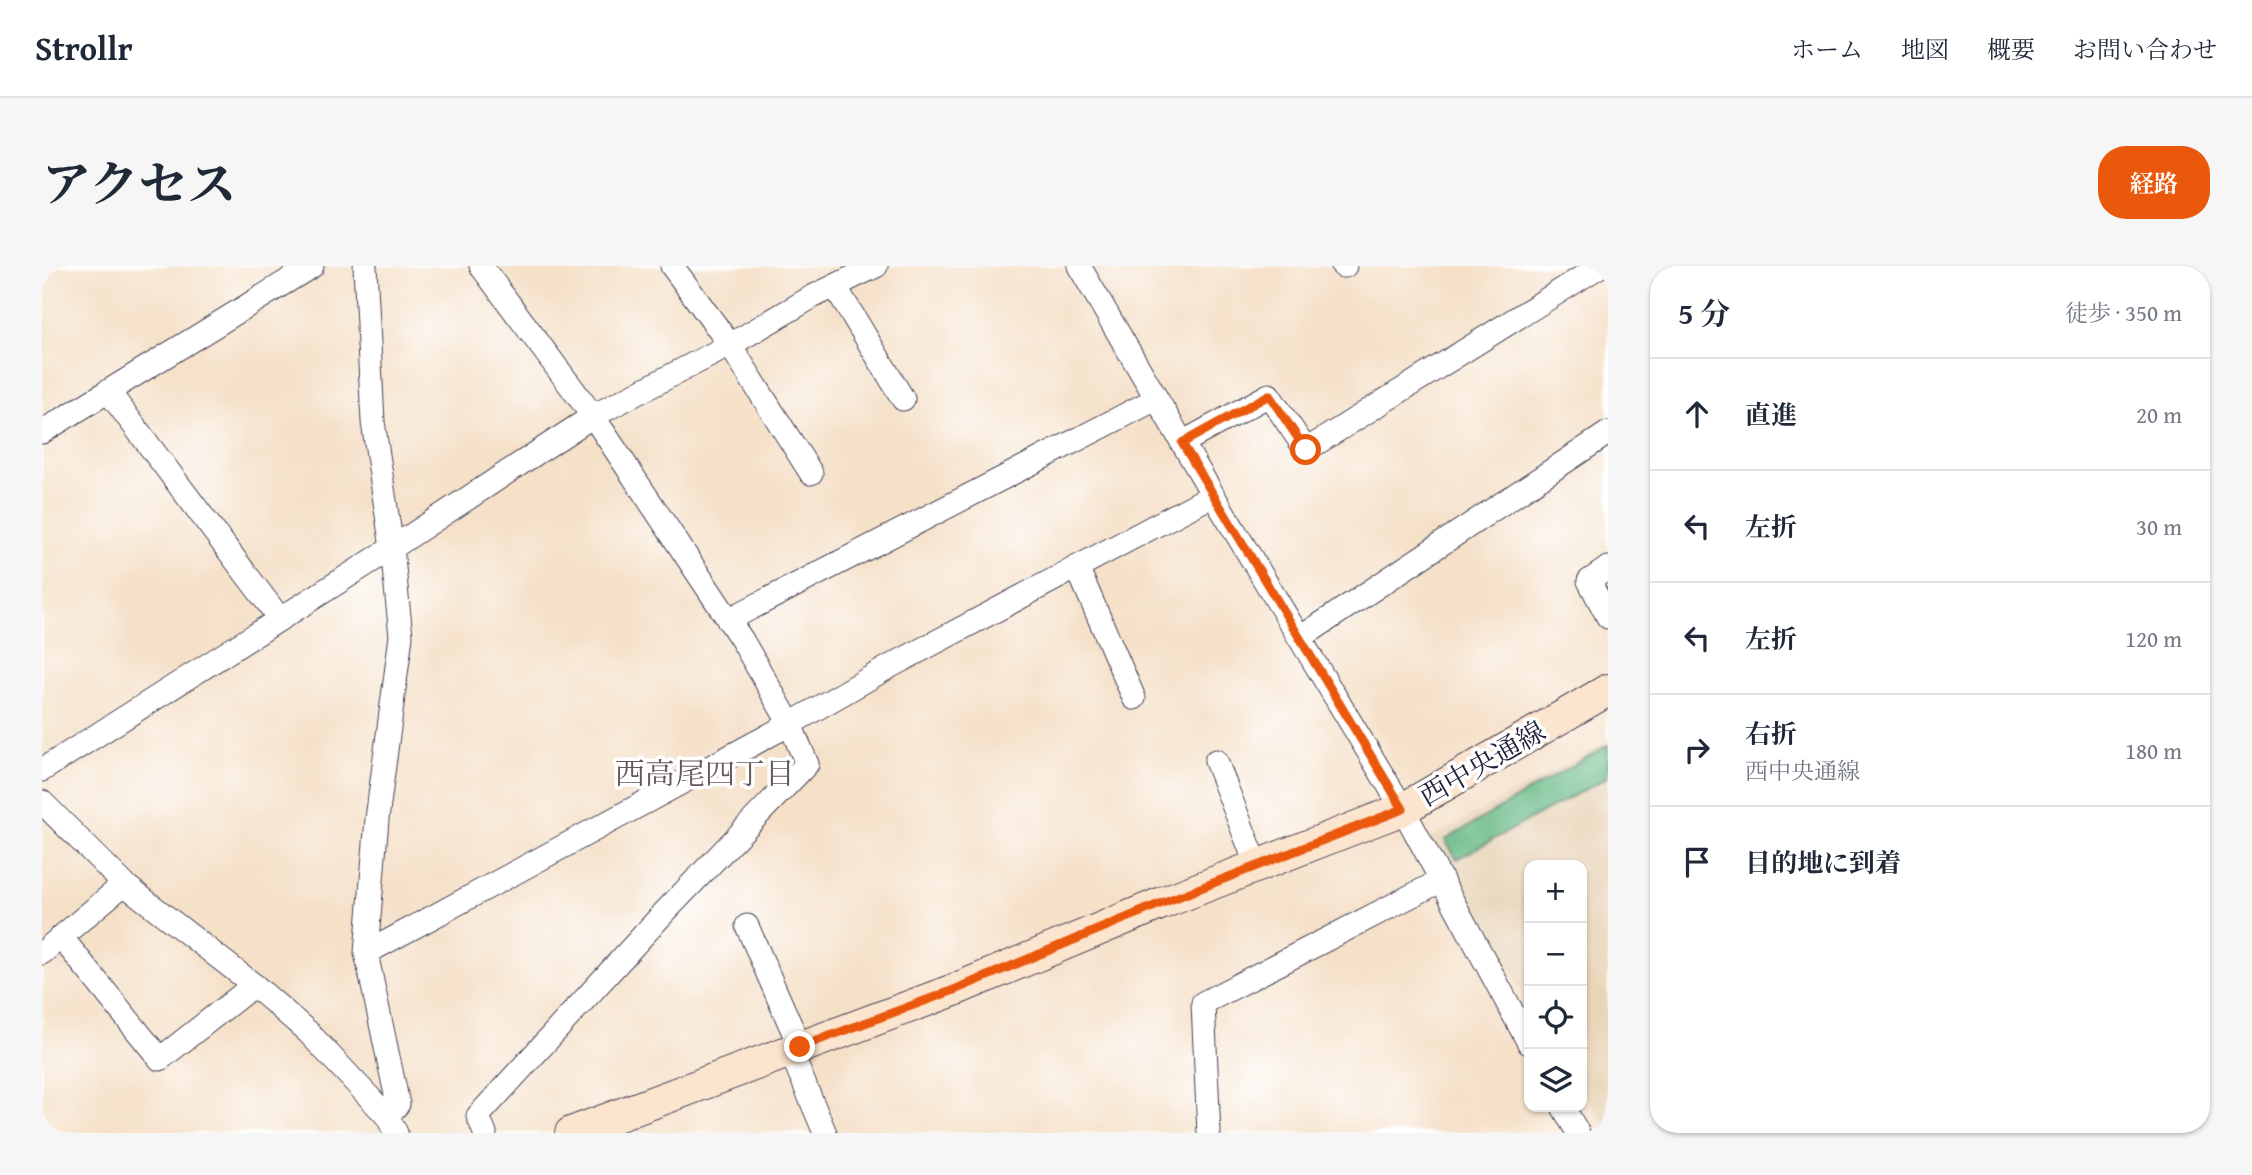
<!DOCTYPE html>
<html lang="ja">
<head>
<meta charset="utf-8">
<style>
	:root { --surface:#fff; --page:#f6f6f7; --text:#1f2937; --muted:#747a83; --line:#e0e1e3; --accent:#ea580c }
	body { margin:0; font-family:"Gentium Book Plus","Noto Serif JP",serif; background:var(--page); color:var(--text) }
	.controls { position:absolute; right:21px; bottom:21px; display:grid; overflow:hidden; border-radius:14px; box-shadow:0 2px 5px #0004 }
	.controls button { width:63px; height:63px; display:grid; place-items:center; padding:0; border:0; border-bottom:2px solid var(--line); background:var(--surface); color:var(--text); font:35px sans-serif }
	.stop { position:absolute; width:21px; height:21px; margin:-16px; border:5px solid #ea580c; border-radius:50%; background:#fff }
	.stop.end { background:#ea580c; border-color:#fff; box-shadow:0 2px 7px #0008 }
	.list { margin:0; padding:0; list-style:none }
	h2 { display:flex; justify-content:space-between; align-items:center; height:91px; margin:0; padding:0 28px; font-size:30px }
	h2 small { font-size:23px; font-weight:400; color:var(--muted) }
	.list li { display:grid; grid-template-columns:46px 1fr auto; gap:21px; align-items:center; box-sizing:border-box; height:112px; padding:0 28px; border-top:2px solid var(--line) }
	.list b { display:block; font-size:26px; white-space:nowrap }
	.list p { margin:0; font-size:23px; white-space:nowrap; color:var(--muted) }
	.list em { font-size:23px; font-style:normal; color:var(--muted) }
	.icon { flex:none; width:38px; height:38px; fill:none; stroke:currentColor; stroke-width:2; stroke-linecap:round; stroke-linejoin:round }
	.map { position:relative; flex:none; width:1566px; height:867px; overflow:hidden; border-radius:28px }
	header { display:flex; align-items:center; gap:42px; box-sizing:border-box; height:98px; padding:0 35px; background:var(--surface); border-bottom:2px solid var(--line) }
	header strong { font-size:33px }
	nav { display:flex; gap:38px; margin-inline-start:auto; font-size:24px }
	.intro { display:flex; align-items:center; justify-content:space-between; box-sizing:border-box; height:168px; padding:0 42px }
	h1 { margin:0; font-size:49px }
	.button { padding:18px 32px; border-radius:28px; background:var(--accent); color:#fff; font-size:24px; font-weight:700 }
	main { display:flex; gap:42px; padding:0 42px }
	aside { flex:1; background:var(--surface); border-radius:28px; box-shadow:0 2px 5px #0004 }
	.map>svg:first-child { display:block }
	.built { fill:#e8d4b7 }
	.forest { fill:#68b985; stroke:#456e60; stroke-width:2 }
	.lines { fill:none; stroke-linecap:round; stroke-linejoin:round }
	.street-casing { stroke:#423e50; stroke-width:25 }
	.secondary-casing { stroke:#423e50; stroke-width:34 }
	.street { stroke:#fff; stroke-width:23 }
	.secondary { stroke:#fce5cf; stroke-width:32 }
	.route { stroke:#ea580c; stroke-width:9 }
	.labels { text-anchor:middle; stroke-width:7; stroke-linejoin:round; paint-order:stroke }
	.street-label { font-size:28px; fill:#22223b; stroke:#fff }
	.neighbourhood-label { font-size:30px; fill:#65575b; stroke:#fff }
</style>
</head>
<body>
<header>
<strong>Strollr</strong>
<nav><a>ホーム</a><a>地図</a><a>概要</a><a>お問い合わせ</a></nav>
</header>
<div class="intro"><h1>アクセス</h1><a class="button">経路</a></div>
<main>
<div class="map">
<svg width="1566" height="867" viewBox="0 0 1566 867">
	<rect width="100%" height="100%" fill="#fff"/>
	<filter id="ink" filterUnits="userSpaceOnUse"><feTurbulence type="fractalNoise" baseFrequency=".0143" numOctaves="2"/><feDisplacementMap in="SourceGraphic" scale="14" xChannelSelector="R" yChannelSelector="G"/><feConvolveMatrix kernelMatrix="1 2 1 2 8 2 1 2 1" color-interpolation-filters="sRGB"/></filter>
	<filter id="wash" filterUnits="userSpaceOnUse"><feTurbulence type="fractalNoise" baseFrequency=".00686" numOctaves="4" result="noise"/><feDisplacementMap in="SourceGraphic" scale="28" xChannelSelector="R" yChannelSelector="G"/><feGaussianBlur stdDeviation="1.57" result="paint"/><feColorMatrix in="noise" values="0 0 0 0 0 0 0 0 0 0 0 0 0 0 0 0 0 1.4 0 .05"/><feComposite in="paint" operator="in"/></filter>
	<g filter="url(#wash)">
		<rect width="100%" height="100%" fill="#f5e0c8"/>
		<!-- built -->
		<path class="built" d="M 1566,475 L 1566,865 L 1540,822 L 1540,599 L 1487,599 L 1487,736 L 1387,573 Z"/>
		<!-- forest -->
		<path class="forest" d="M 1566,479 L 1566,511 L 1415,593 L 1403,574 Z"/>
	</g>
	<g filter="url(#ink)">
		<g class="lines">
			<defs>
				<path id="street" d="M 323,0 L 331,156 L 350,282 L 359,370 L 335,553 L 324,687 L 356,838 L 345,850
					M 439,0 L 551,150 L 700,374 L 748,458 L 845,402 L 1171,229
					M 630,0 L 688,79 L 769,207
					M 1037,0 L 1171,229 L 1361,543 L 1487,777
					M 1301,0 L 1303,0
					M 793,20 L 861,133
					M 66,125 L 238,353
					M 0,166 L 270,0
					M 1140,177 L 1227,129 L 1264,184 L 1558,0
					M 1035,301 L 1092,432
					M 1566,302 L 1547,315 L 1566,351
					M 686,354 L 1114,133
					M 1258,372 L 1566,167
					M 1174,495 L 1215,600
					M 0,504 L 350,282 L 551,150 L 688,79 L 770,31 L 834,0
					M 0,536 L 82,618 L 212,719 L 266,766 L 345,850 L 354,867
					M 705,660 L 758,781
					M 19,671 L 118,793 L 212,719
					M 0,687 L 82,618
					M 324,687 L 748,458 L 765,498 L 617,652 L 436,850 L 443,867
					M 748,784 L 783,867
					M 1521,841 L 1536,867
					M 1167,867 L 1161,737 L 1400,614"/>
				<path id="secondary" d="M 529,867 L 912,724 L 1120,637 L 1361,543 L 1566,424"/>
			</defs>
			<!-- street casing -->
			<use href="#street" class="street-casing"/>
			<!-- secondary casing -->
			<use href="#secondary" class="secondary-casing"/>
			<!-- street -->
			<use href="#street" class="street"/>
			<!-- secondary -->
			<use href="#secondary" class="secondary"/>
		</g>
	</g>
	<g class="lines" filter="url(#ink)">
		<!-- route -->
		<path class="route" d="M 758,781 L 912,724 L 1120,637 L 1361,543 L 1140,177 L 1227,129 L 1264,184"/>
	</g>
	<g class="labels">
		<!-- street labels -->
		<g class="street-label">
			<text transform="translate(1440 497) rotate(-30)" y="10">西中央通線</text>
		</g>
		<!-- neighbourhood labels -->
		<g class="neighbourhood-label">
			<text x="663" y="518">西高尾四丁目</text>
		</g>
	</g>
</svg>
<div class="controls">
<button>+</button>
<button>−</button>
<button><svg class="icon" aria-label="locate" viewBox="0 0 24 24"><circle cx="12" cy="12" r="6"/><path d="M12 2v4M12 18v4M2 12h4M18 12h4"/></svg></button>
<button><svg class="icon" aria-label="layers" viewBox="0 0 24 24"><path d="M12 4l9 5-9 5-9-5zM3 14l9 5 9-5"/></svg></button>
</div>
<div class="stop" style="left:1264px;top:184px"></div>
<div class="stop end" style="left:758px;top:781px"></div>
</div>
<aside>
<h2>5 分<small>徒歩 · 350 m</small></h2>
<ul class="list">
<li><svg class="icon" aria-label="ahead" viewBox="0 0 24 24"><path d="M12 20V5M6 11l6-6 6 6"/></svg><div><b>直進</b></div><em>20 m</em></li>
<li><svg class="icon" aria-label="left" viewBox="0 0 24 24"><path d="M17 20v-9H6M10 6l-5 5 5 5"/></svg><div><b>左折</b></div><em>30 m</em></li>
<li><svg class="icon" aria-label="left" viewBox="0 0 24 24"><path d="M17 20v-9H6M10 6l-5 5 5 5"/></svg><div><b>左折</b></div><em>120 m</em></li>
<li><svg class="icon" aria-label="right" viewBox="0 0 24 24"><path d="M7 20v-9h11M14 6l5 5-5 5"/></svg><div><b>右折</b><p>西中央通線</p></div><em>180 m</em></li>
<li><svg class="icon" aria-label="arrive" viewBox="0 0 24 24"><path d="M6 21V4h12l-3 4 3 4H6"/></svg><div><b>目的地に到着</b></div></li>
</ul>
</aside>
</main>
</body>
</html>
